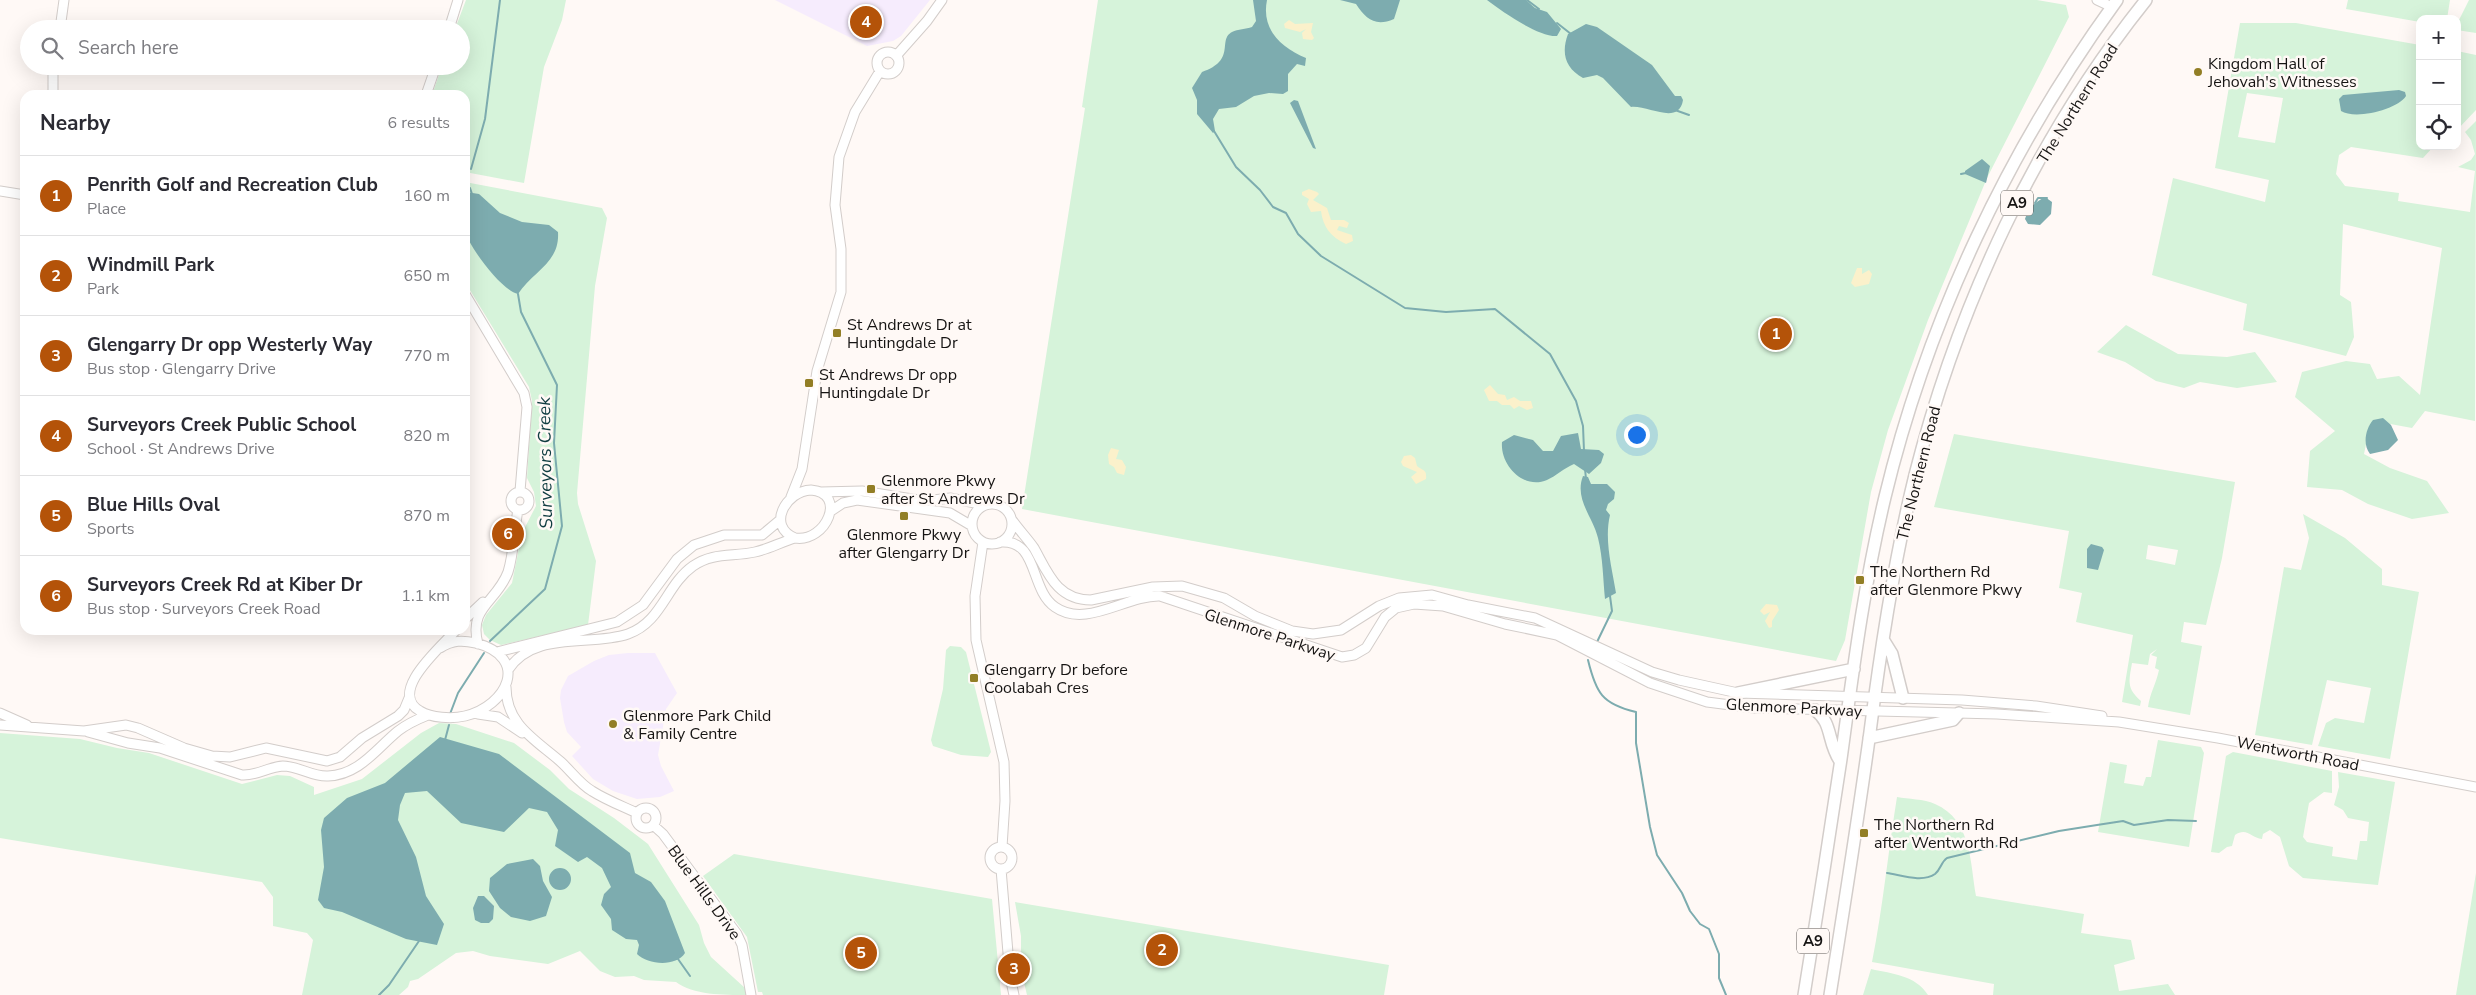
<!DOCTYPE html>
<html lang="en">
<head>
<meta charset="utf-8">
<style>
	:root { --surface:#fff; --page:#f7f7f7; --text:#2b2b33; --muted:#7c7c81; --line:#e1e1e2; --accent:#b45309 }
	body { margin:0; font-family:"Nunito Sans",sans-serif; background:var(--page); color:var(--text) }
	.controls { position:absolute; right:15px; top:15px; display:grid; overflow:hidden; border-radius:10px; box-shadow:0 5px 20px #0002 }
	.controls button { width:45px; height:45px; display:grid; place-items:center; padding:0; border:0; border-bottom:1px solid var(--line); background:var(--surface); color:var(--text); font:25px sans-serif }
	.you { position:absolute; left:1636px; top:434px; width:18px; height:18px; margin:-12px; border:4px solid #fff; border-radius:50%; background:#1a73e8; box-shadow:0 0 0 8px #1a73e833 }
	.badge { display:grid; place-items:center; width:32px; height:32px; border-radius:50%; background:var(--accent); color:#fff; font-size:16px; font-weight:700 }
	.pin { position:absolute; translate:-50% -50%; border:2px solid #fff; box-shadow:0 1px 5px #0006 }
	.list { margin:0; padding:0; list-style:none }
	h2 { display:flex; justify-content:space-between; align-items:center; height:65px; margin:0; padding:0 20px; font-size:21px }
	h2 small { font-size:16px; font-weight:400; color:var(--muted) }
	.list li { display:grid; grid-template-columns:32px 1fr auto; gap:15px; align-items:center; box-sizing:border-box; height:80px; padding:0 20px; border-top:1px solid var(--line) }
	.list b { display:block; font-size:19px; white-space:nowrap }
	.list p { margin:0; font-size:16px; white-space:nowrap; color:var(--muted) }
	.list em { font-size:16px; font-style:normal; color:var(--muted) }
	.icon { flex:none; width:28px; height:28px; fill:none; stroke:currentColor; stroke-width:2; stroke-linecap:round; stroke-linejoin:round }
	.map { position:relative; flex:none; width:2476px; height:995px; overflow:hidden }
	.search { position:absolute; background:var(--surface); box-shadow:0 5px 20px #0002; left:20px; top:20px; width:450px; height:55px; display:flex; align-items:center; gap:12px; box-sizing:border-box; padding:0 18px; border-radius:28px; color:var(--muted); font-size:19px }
	.panel { position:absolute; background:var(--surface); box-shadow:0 5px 20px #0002; left:20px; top:90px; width:450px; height:545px; border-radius:15px }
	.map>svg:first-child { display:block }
	.education { fill:#f6ecfd }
	.green { fill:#d6f3da; fill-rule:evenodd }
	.sand { fill:#fbf1cb }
	.water { fill:#7dacaf }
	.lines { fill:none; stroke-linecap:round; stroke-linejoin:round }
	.stream { stroke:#7dacaf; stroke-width:2 }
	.secondary-casing { stroke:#d3cdca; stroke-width:11 }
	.highway-casing { stroke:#d3cdca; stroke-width:14 }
	.secondary { stroke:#fff; stroke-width:9 }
	.highway { stroke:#fff; stroke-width:11 }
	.poi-dot { fill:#927e25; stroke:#fff9f6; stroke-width:2 }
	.labels { text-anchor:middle; stroke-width:5; stroke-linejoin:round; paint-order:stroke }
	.shield { fill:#fff9f6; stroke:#5c5957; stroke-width:1 }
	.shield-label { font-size:15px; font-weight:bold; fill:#161413 }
	.poi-label { font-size:16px; fill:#161413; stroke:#fff9f6; text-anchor:start }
	.street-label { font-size:16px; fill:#161413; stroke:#fff9f6 }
	.water-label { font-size:18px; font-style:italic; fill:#0f3c40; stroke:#fff9f6 }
</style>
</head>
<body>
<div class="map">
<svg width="2476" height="995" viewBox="0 0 2476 995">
	<rect width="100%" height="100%" fill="#fff9f6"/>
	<!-- education -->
	<path class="education" d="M 775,0 L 930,0 L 901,36 L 893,41 L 867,46 Z
		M 628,653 L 655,653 L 677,693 L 666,709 L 658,755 L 661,766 L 674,791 L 660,797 L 637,799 L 613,791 L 593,779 L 572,756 L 581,747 L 567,732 L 564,722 L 560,698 L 561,690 L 568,676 L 594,661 L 609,655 Z"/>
	<!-- green -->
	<path class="green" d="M 466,0 L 566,0 L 562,20 L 544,67 L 524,183 L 465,172 L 465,95 L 432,95 L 442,66 L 461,66 L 461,29 L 455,29 Z
		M 1098,0 L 2037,0 L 2066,5 L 2069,17 L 1987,178 L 1928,320 L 1888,430 L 1871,492 L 1845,640 L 1836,661 L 1022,509 L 1085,108 L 1082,107 Z
		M 2348,0 L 2450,0 L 2447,19 L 2420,19 L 2420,22 L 2346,9 Z
		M 2469,0 L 2476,0 L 2476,33 L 2457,30 L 2457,24 Z
		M 2240,23 L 2296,23 L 2420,45 L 2420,146 L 2434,146 L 2423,158 L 2351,147 L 2339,155 L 2336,174 L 2345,186 L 2399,193 L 2398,201 L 2470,212 L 2475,171 L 2458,167 L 2471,160 L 2475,154 L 2471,140 L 2465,132 L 2476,121 L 2475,421 L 2425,411 L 2412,428 L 2385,423 L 2370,425 L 2364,454 L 2390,468 L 2427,481 L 2449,513 L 2412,519 L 2368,504 L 2342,490 L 2307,487 L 2310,451 L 2335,431 L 2295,397 L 2302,372 L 2346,361 L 2370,364 L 2377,379 L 2399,376 L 2420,395 L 2442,248 L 2343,224 L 2340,295 L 2351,302 L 2354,337 L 2346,356 L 2243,330 L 2247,304 L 2152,275 L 2173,178 L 2265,202 L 2269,180 L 2215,168 ZM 2247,93 L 2283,98 L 2275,143 L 2238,137 Z
		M 2457,51 L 2476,55 L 2476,110 L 2457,130 Z
		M 465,182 L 602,208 L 607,218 L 595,286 L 577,493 L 578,504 L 596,561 L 588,625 L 501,645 L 490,640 L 484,634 L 482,625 L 486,615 L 512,583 L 522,533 L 536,506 L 534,492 L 527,478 L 532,401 L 529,387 L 465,282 Z
		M 2126,325 L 2178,354 L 2227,357 L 2255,352 L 2277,382 L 2237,388 L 2200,382 L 2184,388 L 2156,381 L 2125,362 L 2097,352 Z
		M 1954,434 L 2235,482 L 2222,558 L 2206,625 L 2184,622 L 2181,642 L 2202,646 L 2190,715 L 2148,707 C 2150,693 2156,684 2159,670 L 2155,668 L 2157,657 L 2151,655 L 2157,649 L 2150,654 L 2148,665 L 2132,663 C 2129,681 2126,688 2141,701 L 2140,706 L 2122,702 L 2133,635 L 2076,622 L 2082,593 L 2059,588 L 2069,531 L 1934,507 ZM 2148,545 L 2178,550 L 2175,565 L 2146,559 Z
		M 2303,514 L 2345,538 L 2382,569 L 2382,585 L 2419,592 L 2390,759 L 2318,746 L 2326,723 L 2335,718 L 2364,723 L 2371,688 L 2327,680 L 2312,745 L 2255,735 L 2284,567 L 2301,570 L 2309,538 Z
		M 950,646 L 961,647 L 966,652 L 991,752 L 988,757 L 961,755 L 933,746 L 931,740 L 943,689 L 946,650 Z
		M 439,723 L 456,724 L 514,743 L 550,770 L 569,789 L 614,818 L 648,844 L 699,925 L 704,943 L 711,957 L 745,988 L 747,995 C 723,995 693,995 676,982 L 644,980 L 634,976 L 615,977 L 600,971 L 580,951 L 548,964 L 490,956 L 473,951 L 456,953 L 418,979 L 410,981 L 408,987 L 399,995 L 302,995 L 313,940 L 307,933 L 273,926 L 273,897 L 262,882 L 0,838 L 0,733 L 80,739 L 117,748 L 149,753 L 242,784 L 277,775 L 290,776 L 314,787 L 314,795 L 362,779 L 421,733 Z
		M 2158,740 L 2201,747 L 2204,753 L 2189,847 L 2098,832 L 2110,762 L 2127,765 L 2124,783 L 2143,786 L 2146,777 L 2151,777 Z
		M 2233,752 L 2332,771 L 2332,793 L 2324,792 L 2309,803 L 2303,837 L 2307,842 L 2333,847 L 2332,856 L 2357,860 L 2360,841 L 2367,841 L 2369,822 L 2348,818 L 2343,810 L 2334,805 L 2339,787 L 2338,772 L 2395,782 L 2378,885 L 2303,878 L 2289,866 L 2280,837 L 2270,830 L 2263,834 L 2262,839 C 2251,838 2247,827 2235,835 L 2232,846 L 2227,847 L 2219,853 L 2211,852 L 2226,756 Z
		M 1897,797 C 1908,799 1924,799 1935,804 C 1972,820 1970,863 1976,896 L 2084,914 L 2081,933 L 2131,940 L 2135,959 L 2114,965 L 2119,991 L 2168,984 L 2175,995 L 1993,995 L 1994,984 L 1872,962 C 1883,907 1888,852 1897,797 Z
		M 734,854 L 992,899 L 1001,995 L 763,995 L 762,992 L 758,992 L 747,937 L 703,876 Z
		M 2476,873 L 2476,995 L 2456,995 Z
		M 1015,902 L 1389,965 L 1384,995 L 1027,995 L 1021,970 L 1021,936 Z
		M 1871,969 C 1893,974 1915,975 1928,995 L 1863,995 Z"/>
	<!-- sand -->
	<path class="sand" d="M 1289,20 L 1295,24 L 1313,23 L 1311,32 L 1314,38 L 1312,40 L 1303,39 L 1302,33 L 1306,29 L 1300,32 L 1285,28 L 1284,24 Z
		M 1309,189 L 1317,192 L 1319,194 L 1313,200 L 1327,208 L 1331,220 L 1344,220 L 1349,223 L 1347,228 L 1339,226 L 1337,230 L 1352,235 L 1353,241 L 1346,244 C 1331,237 1323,227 1321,211 L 1311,212 L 1307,204 L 1309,199 L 1302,195 L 1302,192 Z
		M 1857,268 L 1862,268 L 1862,274 L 1869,270 L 1872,274 L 1869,284 L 1855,287 L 1851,283 Z
		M 1490,385 L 1498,394 L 1505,395 L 1507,400 L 1514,397 L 1520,401 L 1531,401 L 1533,408 L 1527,410 L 1519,406 L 1514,409 L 1510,405 L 1502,405 L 1497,401 L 1489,401 L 1484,390 Z
		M 1111,448 L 1119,450 L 1116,459 L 1122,460 L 1126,467 L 1124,475 L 1117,473 L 1114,467 L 1109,464 L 1108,455 Z
		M 1411,455 L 1415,458 L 1417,466 C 1423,471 1427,469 1426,479 L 1416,484 L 1411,477 L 1417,472 L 1403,466 L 1401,462 L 1404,456 Z
		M 1766,604 L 1777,605 L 1779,610 L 1772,621 L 1772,627 L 1769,628 L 1765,621 L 1770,612 L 1764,615 L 1760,611 Z"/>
	<!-- water -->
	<path class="water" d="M 1253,0 L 1267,0 C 1261,30 1281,47 1306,58 L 1305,66 L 1297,64 L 1288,74 L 1288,91 L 1283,94 L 1269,93 L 1254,96 L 1236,107 L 1219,109 L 1213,119 L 1215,131 L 1213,133 L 1197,114 L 1197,100 L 1192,88 L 1202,72 C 1237,60 1217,40 1232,32 C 1238,29 1246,29 1252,27 L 1256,21 Z
		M 1340,0 L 1400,0 L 1394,19 C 1375,27 1366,19 1356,4 Z
		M 1487,0 L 1526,0 L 1535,8 L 1547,12 L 1561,29 L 1557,36 C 1538,37 1503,12 1487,0 Z
		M 1586,24 L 1597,27 L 1652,65 L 1675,96 L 1681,96 L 1683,100 C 1679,126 1648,105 1631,107 L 1603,78 L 1597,75 L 1583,78 C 1565,68 1561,53 1568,34 Z
		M 2399,90 L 2405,92 L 2406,96 C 2397,110 2355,120 2341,111 L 2339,99 L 2343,95 Z
		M 1294,100 L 1298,101 L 1316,149 L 1313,148 L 1290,103 Z
		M 1982,159 L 1990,166 L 1986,183 L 1965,174 L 1965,171 Z
		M 466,192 L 479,194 L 500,213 L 522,222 L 549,225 L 558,232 C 560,263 533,271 518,294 C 502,291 469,247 465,231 C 463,221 463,201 466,192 Z
		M 2045,197 L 2052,202 L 2051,214 L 2040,225 L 2028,224 L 2025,219 C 2029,207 2034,203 2045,197 Z
		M 2383,418 L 2391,425 L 2398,440 L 2388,450 L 2370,454 C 2362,444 2366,428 2373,420 Z
		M 1578,433 L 1581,449 L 1599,450 L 1604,454 L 1601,463 L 1589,474 L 1574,464 C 1564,468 1556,476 1547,480 C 1523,490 1500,465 1502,442 L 1514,435 L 1533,440 L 1543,451 L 1553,451 L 1561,436 Z
		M 1583,476 L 1588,477 L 1591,484 L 1607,484 L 1615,492 L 1614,499 L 1608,504 L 1606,510 L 1610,515 C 1604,540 1612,568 1616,593 L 1605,599 C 1603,579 1603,558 1598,538 C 1593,517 1574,499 1583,476 Z
		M 2091,544 L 2102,547 L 2104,550 L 2098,570 L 2087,568 L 2087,549 Z
		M 440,737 L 499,754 L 630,853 L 635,873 L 651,882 L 665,901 L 685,953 C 676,967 648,965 637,954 L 639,945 L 637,940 L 626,939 L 612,930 L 611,919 L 601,905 L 604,894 L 611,887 L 602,868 L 587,857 L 578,862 L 555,846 L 558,830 L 547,812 L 529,808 L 504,832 L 461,823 L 427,791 L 405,793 L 400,805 L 398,820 L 416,857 L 426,896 L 444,924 L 437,945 L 406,939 L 342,912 L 324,908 L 318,900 L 324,867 L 321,830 L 324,818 L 347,798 L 385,783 Z
		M 533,859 L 540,866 L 543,881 L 552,897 L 546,916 L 530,921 L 511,917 L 500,908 L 489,891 L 490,878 L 507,864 Z
		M549 879a11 11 0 1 1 22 0a11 11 0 1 1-22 0Z
		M 478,896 L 484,896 L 494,906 L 493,919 L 489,923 L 481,923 L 475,920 L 473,908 Z"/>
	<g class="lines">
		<!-- stream -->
		<path class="stream" d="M 1527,0 L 1539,9
			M 1557,23 L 1571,34
			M 1675,110 L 1689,115
			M 1214,131 L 1236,167 L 1260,190 L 1273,207 L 1286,213 L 1298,234 L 1321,256 L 1405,308 L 1446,312 L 1495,309 L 1550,354 L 1576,401 L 1583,426 L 1584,451
			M 471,169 L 485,119 L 500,0
			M 1961,174 L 1966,173
			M 470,188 L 472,194
			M 2035,203 L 2038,198 L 2047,198
			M 1585,469 L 1586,479
			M 490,641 L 545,589 L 562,526 L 554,443 L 557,385 L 521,312 L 518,294
			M 1597,642 L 1612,611 L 1610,596
			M 1588,660 C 1596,693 1602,704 1636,712 L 1636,743 L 1650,827 L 1657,855 L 1682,893 L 1690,911 L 1700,924 L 1709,929 L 1719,954 L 1719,978 L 1726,995
			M 450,714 L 458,693 L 484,653
			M 445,740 L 449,725
			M 1887,873 C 1901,875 1922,883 1935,874 C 1941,869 1941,862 1947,858 L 2059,831 L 2097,825 L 2123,821 L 2134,825 L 2168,820 L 2196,821
			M 678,959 L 690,976
			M 379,995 L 389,985 L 419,941"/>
		<defs>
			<path id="secondary" d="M 2097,0 L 2112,7
				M 60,29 L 64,0
				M 449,29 L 458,0
				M877 63a11 11 0 1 1 22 0a11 11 0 1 1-22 0Z
				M 896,56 L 927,21 L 942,0
				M 53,95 L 53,66
				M 426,95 L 436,66
				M 0,191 L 25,195
				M 465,294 L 524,393 L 527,407 L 520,491
				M 811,490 C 848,493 826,543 795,538 C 766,526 786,491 811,490 Z
				M511 501a9 9 0 1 1 18 0a9 9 0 1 1-18 0Z
				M 821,492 L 862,491 L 925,501 L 950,498 L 985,505
				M 791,497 L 802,469 L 817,371 L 841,292 L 841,249 L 835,205 L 839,157 L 855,112 L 880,71
				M972 524a20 20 0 1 1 40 0a20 20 0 1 1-40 0Z
				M 831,511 L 843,503 L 857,500 L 950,513 L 972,526
				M 1012,520 C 1019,530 1027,538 1034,548 C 1048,573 1057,600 1091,600 L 1153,587 L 1182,586 L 1224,598 L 1255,616 L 1292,631 L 1313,634 L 1341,630 L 1379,606 L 1399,598 L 1432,595 L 1468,605 L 1535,618 L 1652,672 L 1679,680 L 1738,693 L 1962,700 L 2036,706 L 2102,716
				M 983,542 L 975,596 L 976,640 L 1004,762 L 1005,801 L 1002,847
				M 1000,542 C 1039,539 1029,589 1055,607 C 1086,629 1126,595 1160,596 L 1342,657 L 1354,655 L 1366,648 L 1385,617 L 1396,608 L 1414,604 L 1443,606 L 1505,624 L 1557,635 L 1650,683 L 1707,702 L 1754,708 L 1997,714 L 2119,722 L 2218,738 L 2476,787
				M 465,619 L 483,602
				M 478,644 C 468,607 497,602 508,572 C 514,553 514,530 518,510
				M 440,648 C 453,640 462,640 476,643 C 531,658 507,706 465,716 C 452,719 431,718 420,711 C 387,692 441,647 456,630
				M 497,652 L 617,622 L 643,605 L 677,559 L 694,545 L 724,535 L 762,535 L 780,520
				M 508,670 C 534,630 590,647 628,634 C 662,622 666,585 693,566 C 713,552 733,557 755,552 C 769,549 781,542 795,538
				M 506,687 C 506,725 536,740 561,762 C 571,771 580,784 592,791 C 606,800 622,806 637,813
				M 0,713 L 27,725
				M 478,714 L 498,717 L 522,733
				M 0,725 L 84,731 L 126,725 L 138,728 L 184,748 L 212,756 L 230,757 L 266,748 L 327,761 L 340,757 L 362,738 L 398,716 L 404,710 L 409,698
				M 88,732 L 128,743 L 160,748 L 242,775 C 257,776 268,767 283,766 C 299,766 312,777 328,776 C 359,775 376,749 398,731 C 407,724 418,719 428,715
				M636 818a10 10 0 1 1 20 0a10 10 0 1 1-20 0Z
				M 653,825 L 663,834 L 737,934 L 742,945 L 751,995
				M990 858a11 11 0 1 1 22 0a11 11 0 1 1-22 0Z
				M 1001,869 L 1010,977 L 1014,995"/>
			<path id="highway" d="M 1884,641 L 1892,654 L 1903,698
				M 1738,693 L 1854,669
				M 1815,710 C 1833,723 1827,742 1840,761
				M 1869,738 L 1953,720 L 1959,713
				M 1804,995 C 1817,916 1829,838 1841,759 C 1853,671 1864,584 1885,497 C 1928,319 2009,148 2117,0
				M 1830,995 C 1844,907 1858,820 1870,732 C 1881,646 1894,560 1915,475 C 1958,306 2036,137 2146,0"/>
		</defs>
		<!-- secondary casing -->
		<use href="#secondary" class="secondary-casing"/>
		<!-- highway casing -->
		<use href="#highway" class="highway-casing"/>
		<!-- secondary -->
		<use href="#secondary" class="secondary"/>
		<!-- highway -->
		<use href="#highway" class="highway"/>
	</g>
	<!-- markers -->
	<g class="poi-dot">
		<circle cx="2198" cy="72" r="5"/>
		<rect x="832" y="328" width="10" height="10" rx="2.5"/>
		<rect x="804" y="378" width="10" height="10" rx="2.5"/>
		<rect x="866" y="484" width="10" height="10" rx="2.5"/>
		<rect x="899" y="511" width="10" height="10" rx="2.5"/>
		<rect x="1855" y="575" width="10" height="10" rx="2.5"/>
		<rect x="969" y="673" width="10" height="10" rx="2.5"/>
		<circle cx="613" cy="724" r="5"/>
		<rect x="1859" y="828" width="10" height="10" rx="2.5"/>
	</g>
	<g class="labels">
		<!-- shield labels -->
		<g class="shield">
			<rect x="2001" y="190.5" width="32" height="25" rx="4"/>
			<rect x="1797" y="928.5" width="32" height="25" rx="4"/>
		</g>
		<g class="shield-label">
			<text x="2017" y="208">A9</text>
			<text x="1813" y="946">A9</text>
		</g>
		<!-- poi labels -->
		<g class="poi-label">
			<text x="2208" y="69">Kingdom Hall of<tspan x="2208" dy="18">Jehovah's Witnesses</tspan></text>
			<text x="847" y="330">St Andrews Dr at<tspan x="847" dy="18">Huntingdale Dr</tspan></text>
			<text x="819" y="380">St Andrews Dr opp<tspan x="819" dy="18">Huntingdale Dr</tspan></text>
			<text x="881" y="486">Glenmore Pkwy<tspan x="881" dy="18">after St Andrews Dr</tspan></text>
			<text x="904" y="540" text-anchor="middle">Glenmore Pkwy<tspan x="904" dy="18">after Glengarry Dr</tspan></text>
			<text x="1870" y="577">The Northern Rd<tspan x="1870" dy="18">after Glenmore Pkwy</tspan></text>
			<text x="984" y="675">Glengarry Dr before<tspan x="984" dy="18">Coolabah Cres</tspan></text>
			<text x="623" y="721">Glenmore Park Child<tspan x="623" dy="18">&amp; Family Centre</tspan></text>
			<text x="1874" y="830">The Northern Rd<tspan x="1874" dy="18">after Wentworth Rd</tspan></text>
		</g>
		<!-- street labels -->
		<g class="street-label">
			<text transform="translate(2077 103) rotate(-58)" y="6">The Northern Road</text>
			<text transform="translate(1918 473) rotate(-76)" y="6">The Northern Road</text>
			<text transform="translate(1270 634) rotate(18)" y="6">Glenmore Parkway</text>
			<text transform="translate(1794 707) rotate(3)" y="6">Glenmore Parkway</text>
			<text transform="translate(2298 753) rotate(11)" y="6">Wentworth Road</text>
			<text transform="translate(705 892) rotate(54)" y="6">Blue Hills Drive</text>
		</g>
		<!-- water labels -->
		<g class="water-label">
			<text transform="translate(545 463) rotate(-91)" y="6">Surveyors Creek</text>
		</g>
	</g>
</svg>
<div class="controls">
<button>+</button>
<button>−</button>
<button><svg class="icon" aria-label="locate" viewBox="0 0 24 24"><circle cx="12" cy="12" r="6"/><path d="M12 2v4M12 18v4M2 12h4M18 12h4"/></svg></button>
</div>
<div class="you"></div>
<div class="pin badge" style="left:1776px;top:334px">1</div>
<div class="pin badge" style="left:1162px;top:950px">2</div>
<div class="pin badge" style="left:1014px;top:969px">3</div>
<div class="pin badge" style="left:866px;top:22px">4</div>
<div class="pin badge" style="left:861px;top:953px">5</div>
<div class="pin badge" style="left:508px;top:534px">6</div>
<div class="search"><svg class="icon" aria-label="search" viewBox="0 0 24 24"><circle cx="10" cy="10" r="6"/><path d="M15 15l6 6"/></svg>Search here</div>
<section class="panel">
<h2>Nearby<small>6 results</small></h2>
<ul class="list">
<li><span class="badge">1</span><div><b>Penrith Golf and Recreation Club</b><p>Place</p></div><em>160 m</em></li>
<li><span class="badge">2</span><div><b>Windmill Park</b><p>Park</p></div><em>650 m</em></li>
<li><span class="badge">3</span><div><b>Glengarry Dr opp Westerly Way</b><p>Bus stop · Glengarry Drive</p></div><em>770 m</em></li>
<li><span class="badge">4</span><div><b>Surveyors Creek Public School</b><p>School · St Andrews Drive</p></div><em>820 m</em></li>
<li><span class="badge">5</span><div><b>Blue Hills Oval</b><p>Sports</p></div><em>870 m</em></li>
<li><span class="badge">6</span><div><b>Surveyors Creek Rd at Kiber Dr</b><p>Bus stop · Surveyors Creek Road</p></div><em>1.1 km</em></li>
</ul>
</section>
</div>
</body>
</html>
